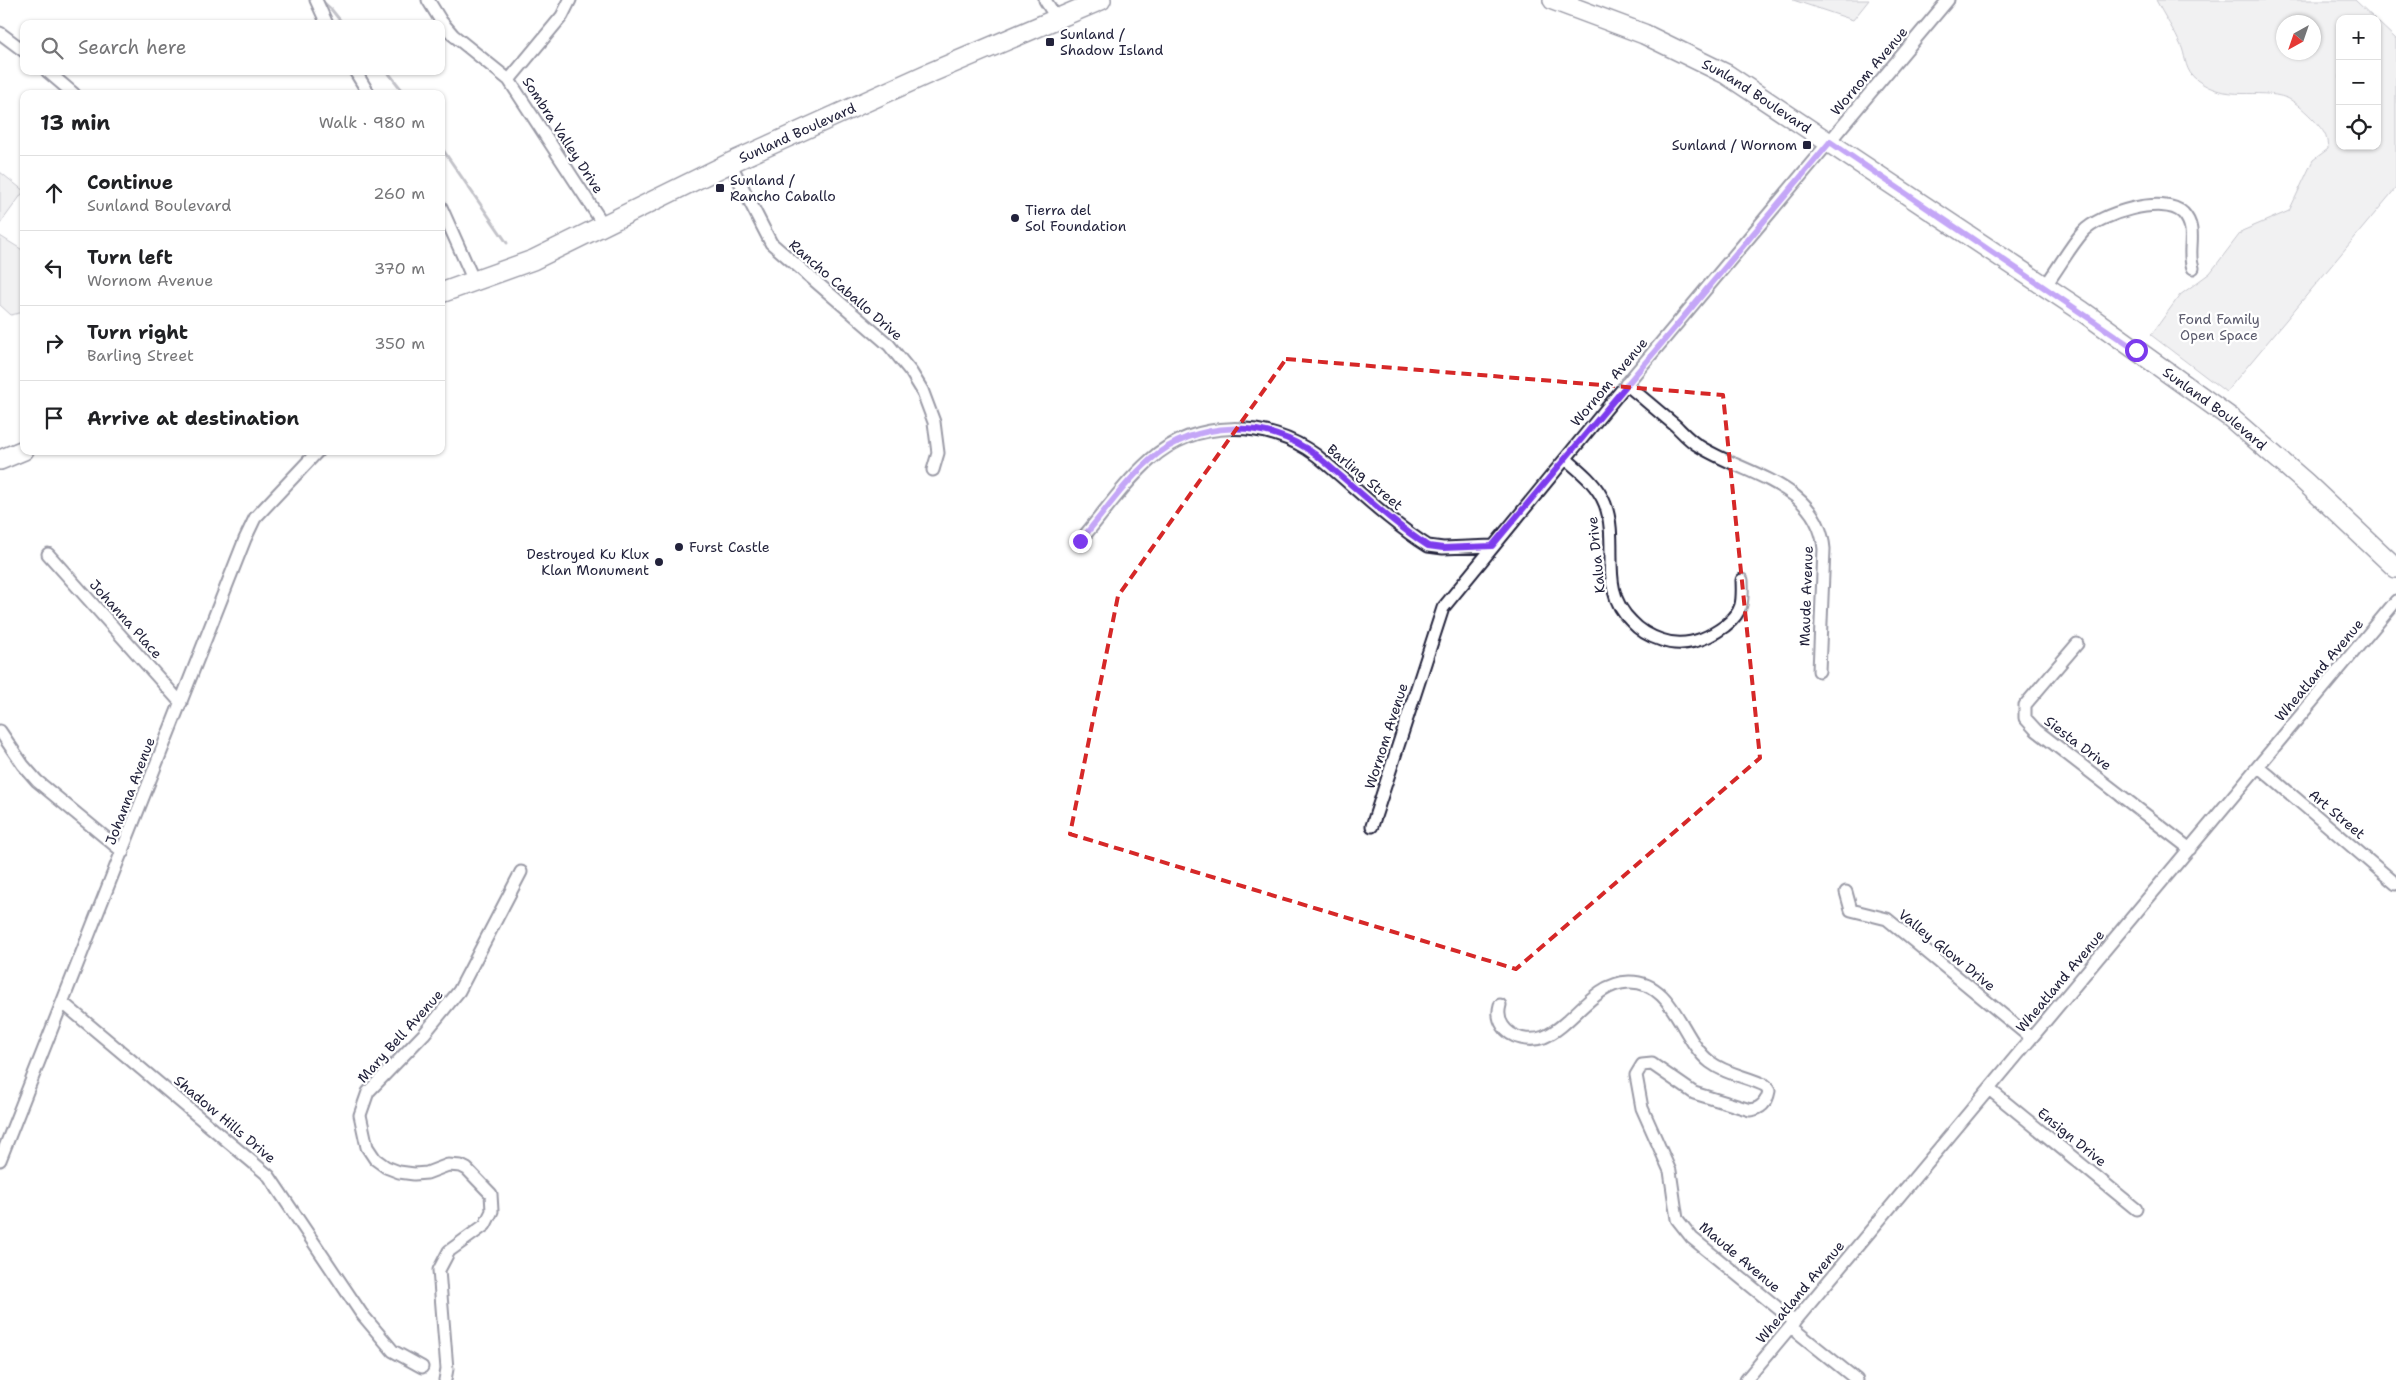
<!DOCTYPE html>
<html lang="en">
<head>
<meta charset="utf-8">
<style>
	:root { --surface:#fff; --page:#f6f6f6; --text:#202124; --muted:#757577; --line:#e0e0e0 }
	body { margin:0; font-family:"Shantell Sans",sans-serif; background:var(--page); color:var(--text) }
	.controls { position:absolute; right:15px; top:15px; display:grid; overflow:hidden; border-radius:10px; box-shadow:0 1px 4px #0004 }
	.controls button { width:45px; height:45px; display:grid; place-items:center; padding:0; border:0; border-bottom:1px solid var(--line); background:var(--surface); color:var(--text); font:25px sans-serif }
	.compass { position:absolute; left:2276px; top:15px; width:45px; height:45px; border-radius:50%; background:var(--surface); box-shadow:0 1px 4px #0004; rotate:220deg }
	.stop { position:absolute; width:15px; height:15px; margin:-11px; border:4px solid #7c3aed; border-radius:50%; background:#fff }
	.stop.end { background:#7c3aed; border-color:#fff; box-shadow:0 1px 5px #0008 }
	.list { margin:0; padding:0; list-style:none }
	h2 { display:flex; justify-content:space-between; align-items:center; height:65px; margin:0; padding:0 20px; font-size:21px }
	h2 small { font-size:16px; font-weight:400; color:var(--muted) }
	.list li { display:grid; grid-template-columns:32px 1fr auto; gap:15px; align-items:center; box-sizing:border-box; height:75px; padding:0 20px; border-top:1px solid var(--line) }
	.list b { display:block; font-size:19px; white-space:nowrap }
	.list p { margin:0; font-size:16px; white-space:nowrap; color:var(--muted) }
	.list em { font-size:16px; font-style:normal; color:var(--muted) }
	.icon { flex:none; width:28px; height:28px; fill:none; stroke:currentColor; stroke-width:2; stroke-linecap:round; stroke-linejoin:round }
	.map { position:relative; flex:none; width:2396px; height:1380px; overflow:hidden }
	.search { position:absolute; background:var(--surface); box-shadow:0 1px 4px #0004; left:20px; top:20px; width:425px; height:55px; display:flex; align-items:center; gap:12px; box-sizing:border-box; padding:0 18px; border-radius:10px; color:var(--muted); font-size:19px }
	.panel { position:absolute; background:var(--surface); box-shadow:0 1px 4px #0004; left:20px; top:90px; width:425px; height:365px; border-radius:10px }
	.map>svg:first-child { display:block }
	.green { fill:#dfdfe2; stroke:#80808e; fill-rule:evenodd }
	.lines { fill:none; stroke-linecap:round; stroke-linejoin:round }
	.stream { stroke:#7a7a88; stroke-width:3 }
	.minor-casing { stroke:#22223b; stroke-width:15 }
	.primary-casing { stroke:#22223b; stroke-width:22 }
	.minor { stroke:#fff; stroke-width:11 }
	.primary { stroke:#fff; stroke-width:19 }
	.route { stroke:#7c3aed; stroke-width:6 }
	.marked { fill:none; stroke:#d62828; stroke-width:4; stroke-dasharray:10 6; stroke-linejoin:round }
	.poi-dot { fill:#22223b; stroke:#fff; stroke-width:2 }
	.labels { text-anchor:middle; stroke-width:4.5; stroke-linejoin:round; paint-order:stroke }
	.poi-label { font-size:14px; fill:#22223b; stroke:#fff; text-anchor:start }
	.street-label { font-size:14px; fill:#22223b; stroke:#fff }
	.park-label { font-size:14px; fill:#5b5b6d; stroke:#fff }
</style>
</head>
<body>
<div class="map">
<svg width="2396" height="1380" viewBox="0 0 2396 1380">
	<rect width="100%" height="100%" fill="#fff"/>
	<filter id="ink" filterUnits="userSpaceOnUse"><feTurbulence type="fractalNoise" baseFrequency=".02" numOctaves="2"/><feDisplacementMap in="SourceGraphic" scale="10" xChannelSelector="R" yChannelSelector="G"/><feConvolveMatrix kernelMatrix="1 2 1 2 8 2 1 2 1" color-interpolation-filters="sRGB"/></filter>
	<g filter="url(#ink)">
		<!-- green -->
		<path class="green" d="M 1793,0 L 1869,0 L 1853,20 Z
			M 2156,0 L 2355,0 L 2375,19 L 2340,19 L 2340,146 L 2377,146 L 2377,21 L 2396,39 L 2396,188 L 2226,392 L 2151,335 L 2180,295 L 2210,273 L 2242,231 L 2289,211 L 2313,160 L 2328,149 C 2327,134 2324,132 2314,120 C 2307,113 2296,102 2287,98 C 2257,87 2227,103 2197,80 C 2185,71 2186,59 2182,48 C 2175,31 2164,16 2156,0 ZM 2314,22 L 2314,52 L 2284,52 L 2284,22 Z
			M 0,172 L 24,191 L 0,224 Z
			M 0,236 L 24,251 L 24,312 L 11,315 L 0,305 Z"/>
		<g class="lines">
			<!-- stream -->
			<path class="stream" d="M 321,0 L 331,9 L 343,24
				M 387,71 L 405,94
				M 441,147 L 507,243"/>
			<defs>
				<path id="minor" d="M 316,0 L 327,24
					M 428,0 L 441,21 L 453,35 L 509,80 L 605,227
					M 1045,0 L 1057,19
					M 0,33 L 24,51
					M 47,71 L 74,94
					M 355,71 L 369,94
					M 509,80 L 562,16 L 570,0
					M 730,163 L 771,243 L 889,345 L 911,372 L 922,390 L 934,422 L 938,453 L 933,470
					M 441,207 L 474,281
					M 2045,286 C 2058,269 2069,248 2083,232 C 2099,214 2164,194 2183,213 C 2199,230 2186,250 2193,268
					M 1626,384 C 1643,398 1659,412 1676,426 C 1683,433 1690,441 1699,446 C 1744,475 1818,483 1824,549 L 1819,671
					M 1566,459 C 1581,472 1597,484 1605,504 C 1620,544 1597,589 1632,622 C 1640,631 1649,636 1661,640 C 1683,648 1706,640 1725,626 C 1743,612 1743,602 1742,580
					M 1080,541 C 1103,514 1124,483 1150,460 C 1195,419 1268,419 1316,455 C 1353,485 1388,521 1428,546 L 1443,548 L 1492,546
					M 48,554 L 181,703
					M 2077,644 L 2025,705 L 2025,718 L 2036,730 L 2190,849
					M 0,731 L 23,765 L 37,781 L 123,852
					M 2259,767 L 2396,884
					M 1372,826 L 1443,608 L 1634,375 L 1948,0
					M 1846,892 L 1851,910 L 1887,919 L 2031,1038
					M 63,1003 L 269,1176 L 361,1313 L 393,1351 L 422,1367
					M 1500,1005 C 1498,1012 1498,1019 1503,1026 C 1511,1039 1531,1042 1544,1037 C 1574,1024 1593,983 1629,982 C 1674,981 1681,1040 1710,1062 C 1727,1075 1747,1076 1766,1086 L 1769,1091 C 1767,1102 1761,1109 1750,1110 L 1694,1093 L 1652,1064 L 1642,1065 L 1636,1075 L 1642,1108 L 1670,1171 L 1677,1219 L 1692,1238 L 1795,1322
					M 1989,1089 L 2136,1209
					M 0,1160 L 245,539 L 255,518 L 318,451
					M 1791,1327 L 1857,1380
					M 445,1380 L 447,1369 L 439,1270 L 449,1251 L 485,1225 L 492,1211 L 491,1194 L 467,1169 L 461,1166 L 448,1165 L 427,1173 L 414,1174 L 399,1172 L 386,1167 L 375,1159 L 367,1147 L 360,1115 L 368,1092 L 424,1034 L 459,991 L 521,872
					M 1746,1380 L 2396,601"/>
				<g id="primary">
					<path id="s1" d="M 1553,0 L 1644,34 L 1726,74 L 2082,311 L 2231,418 L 2305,482 L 2396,568"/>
					<path id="s2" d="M 441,293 L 533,260 L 730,163 L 925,75 L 1101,0"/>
					<path d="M 0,460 L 24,450"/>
				</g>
			</defs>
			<!-- minor casing -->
			<use href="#minor" class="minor-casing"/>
			<!-- primary casing -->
			<use href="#primary" class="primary-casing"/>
			<!-- minor -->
			<use href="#minor" class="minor"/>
			<!-- primary -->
			<use href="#primary" class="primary"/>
		</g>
	</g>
	<g class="lines" filter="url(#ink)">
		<!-- route -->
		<path class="route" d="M 1080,541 C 1103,514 1124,483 1150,460 C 1195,420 1268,418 1316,455 C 1353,485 1388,520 1428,546 L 1443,548 L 1492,546 L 1830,142 L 2136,350"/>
	</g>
	<!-- marked area -->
	<path d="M0 0H2396V1380H0ZM 1286,359 L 1723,395 L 1760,758 L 1516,969 L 1070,834 L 1118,596 Z" fill="#fff" fill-opacity=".55" fill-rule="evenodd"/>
	<path class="marked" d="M 1286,359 L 1723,395 L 1760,758 L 1516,969 L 1070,834 L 1118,596 Z"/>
	<!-- markers -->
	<g class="poi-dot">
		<rect x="1045" y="37" width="10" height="10" rx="2.5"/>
		<rect x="1802" y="140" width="10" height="10" rx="2.5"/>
		<rect x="715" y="183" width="10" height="10" rx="2.5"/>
		<circle cx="1015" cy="218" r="5"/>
		<circle cx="679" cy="547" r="5"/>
		<circle cx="659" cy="562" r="5"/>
	</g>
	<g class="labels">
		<!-- poi labels -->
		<g class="poi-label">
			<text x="1060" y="39">Sunland /<tspan x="1060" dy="16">Shadow Island</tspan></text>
			<text x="1797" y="150" text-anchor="end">Sunland / Wornom</text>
			<text x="730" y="185">Sunland /<tspan x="730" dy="16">Rancho Caballo</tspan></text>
			<text x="1025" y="215">Tierra del<tspan x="1025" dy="16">Sol Foundation</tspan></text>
			<text x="689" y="552">Furst Castle</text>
			<text x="649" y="559" text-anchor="end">Destroyed Ku Klux<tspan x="649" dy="16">Klan Monument</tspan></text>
		</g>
		<!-- street labels -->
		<g class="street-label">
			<text transform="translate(1869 71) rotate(-50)" y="5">Wornom Avenue</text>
			<text dy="5" stroke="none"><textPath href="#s1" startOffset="226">Sunland Boulevard</textPath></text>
			<text dy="5" stroke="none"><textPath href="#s2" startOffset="391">Sunland Boulevard</textPath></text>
			<text transform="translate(563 135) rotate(57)" y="5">Sombra Valley Drive</text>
			<text transform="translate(846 290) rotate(41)" y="5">Rancho Caballo Drive</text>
			<text transform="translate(1609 382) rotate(-50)" y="5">Wornom Avenue</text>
			<text dy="5" stroke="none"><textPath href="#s1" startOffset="781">Sunland Boulevard</textPath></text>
			<text transform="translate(1365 477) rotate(40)" y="5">Barling Street</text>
			<text transform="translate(1596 555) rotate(-96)" y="5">Kalua Drive</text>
			<text transform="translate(1806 596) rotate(-88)" y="5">Maude Avenue</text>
			<text transform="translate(126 619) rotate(48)" y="5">Johanna Place</text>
			<text transform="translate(2319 670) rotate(-50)" y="5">Wheatland Avenue</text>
			<text transform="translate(1386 736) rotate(-72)" y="5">Wornom Avenue</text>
			<text transform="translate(2078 743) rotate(37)" y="5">Siesta Drive</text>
			<text transform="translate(130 791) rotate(-69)" y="5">Johanna Avenue</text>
			<text transform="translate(2337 814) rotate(40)" y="5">Art Street</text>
			<text transform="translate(1947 950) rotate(39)" y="5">Valley Glow Drive</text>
			<text transform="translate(2060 981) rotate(-50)" y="5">Wheatland Avenue</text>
			<text transform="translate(400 1036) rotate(-48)" y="5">Mary Bell Avenue</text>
			<text transform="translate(225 1119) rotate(40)" y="5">Shadow Hills Drive</text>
			<text transform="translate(2072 1137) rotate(39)" y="5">Ensign Drive</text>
			<text transform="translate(1740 1257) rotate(40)" y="5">Maude Avenue</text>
			<text transform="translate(1800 1292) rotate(-50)" y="5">Wheatland Avenue</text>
		</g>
		<!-- park labels -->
		<g class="park-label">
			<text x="2219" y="324">Fond Family<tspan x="2219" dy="16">Open Space</tspan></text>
		</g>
	</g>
</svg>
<div class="controls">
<button>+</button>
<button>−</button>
<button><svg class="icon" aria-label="locate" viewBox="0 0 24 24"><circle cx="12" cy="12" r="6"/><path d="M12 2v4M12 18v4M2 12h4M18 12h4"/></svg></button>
</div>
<svg class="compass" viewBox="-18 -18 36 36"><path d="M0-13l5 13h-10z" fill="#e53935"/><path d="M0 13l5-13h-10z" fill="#757577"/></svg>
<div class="stop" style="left:2136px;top:350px"></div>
<div class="stop end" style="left:1080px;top:541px"></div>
<div class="search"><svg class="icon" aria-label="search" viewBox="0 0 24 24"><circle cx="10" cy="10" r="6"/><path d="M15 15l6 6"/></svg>Search here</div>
<section class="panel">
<h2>13 min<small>Walk · 980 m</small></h2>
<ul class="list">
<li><svg class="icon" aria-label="ahead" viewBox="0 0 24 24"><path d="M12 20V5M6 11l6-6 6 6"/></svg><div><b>Continue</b><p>Sunland Boulevard</p></div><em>260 m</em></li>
<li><svg class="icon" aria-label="left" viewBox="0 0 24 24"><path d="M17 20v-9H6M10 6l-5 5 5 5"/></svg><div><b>Turn left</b><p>Wornom Avenue</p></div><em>370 m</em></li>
<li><svg class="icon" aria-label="right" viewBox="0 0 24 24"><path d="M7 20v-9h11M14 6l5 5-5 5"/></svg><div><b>Turn right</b><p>Barling Street</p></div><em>350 m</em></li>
<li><svg class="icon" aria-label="arrive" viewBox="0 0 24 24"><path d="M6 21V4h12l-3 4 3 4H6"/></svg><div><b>Arrive at destination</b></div></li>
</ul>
</section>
</div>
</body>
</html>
